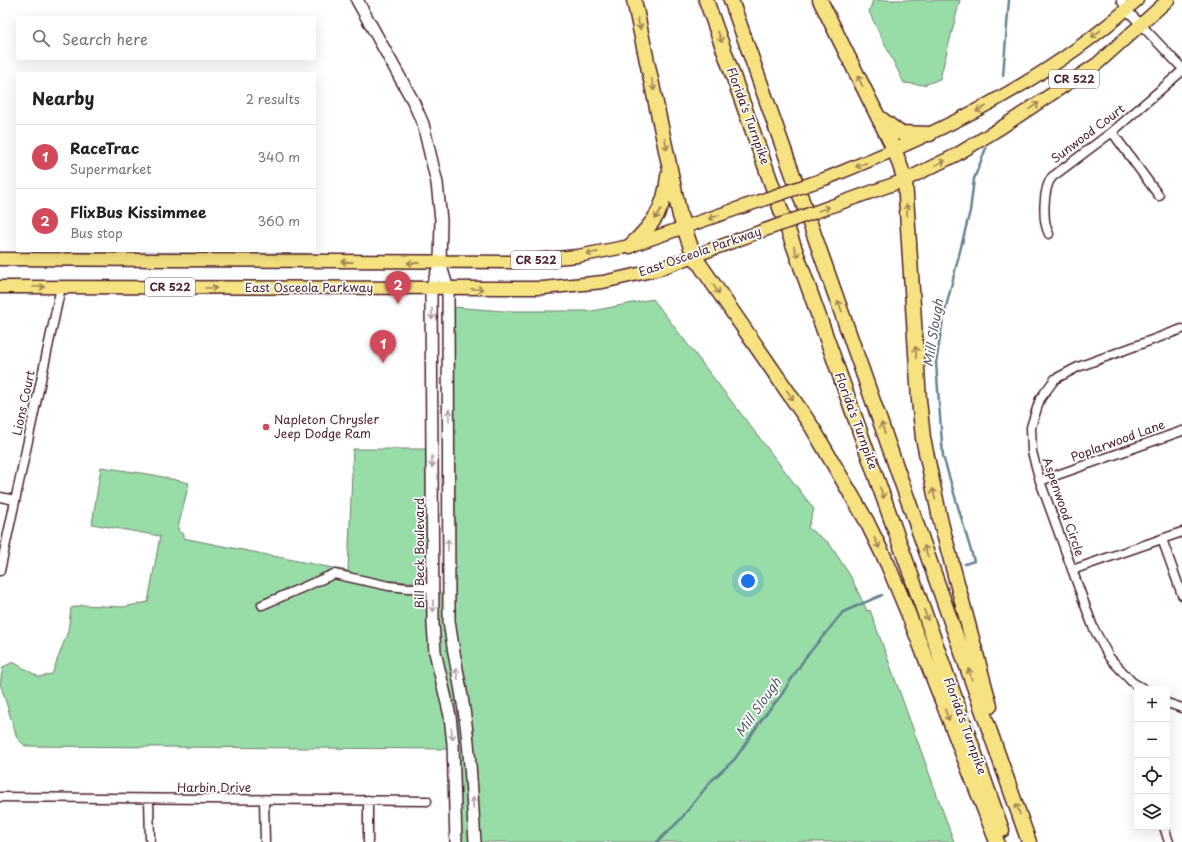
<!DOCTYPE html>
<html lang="en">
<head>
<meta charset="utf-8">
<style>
	:root { --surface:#fff; --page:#f6f6f6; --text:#202124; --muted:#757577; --line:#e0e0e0; --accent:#d1495b }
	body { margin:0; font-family:"Playpen Sans",sans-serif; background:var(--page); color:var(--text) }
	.controls { position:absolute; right:12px; bottom:12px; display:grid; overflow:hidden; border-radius:0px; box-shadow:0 4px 16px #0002 }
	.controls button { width:36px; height:36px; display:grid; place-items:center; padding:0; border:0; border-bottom:1px solid var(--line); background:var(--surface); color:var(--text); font:20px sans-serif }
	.you { position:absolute; left:748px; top:581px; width:14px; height:14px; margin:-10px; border:3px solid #fff; border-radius:50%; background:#1a73e8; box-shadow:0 0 0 6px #1a73e833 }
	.badge { display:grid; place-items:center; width:26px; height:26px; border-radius:50%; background:var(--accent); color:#fff; font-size:13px; font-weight:700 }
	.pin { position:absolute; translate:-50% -33px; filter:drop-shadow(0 1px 2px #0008) }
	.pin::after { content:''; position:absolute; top:21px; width:14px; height:12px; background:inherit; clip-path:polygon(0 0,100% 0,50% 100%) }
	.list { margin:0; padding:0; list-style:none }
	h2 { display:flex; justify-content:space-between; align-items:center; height:52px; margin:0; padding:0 16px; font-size:17px }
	h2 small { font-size:13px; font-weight:400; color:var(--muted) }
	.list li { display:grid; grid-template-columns:26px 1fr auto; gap:12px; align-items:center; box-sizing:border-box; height:64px; padding:0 16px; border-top:1px solid var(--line) }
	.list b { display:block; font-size:15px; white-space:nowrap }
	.list p { margin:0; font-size:13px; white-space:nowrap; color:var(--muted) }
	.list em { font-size:13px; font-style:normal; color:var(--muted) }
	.icon { flex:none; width:22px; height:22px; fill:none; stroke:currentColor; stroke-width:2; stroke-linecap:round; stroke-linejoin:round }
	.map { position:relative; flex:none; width:1182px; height:842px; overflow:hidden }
	.search { position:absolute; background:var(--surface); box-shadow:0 4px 16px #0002; left:16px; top:16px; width:300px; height:44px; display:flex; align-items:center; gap:10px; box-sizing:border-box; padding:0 14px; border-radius:0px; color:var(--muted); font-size:15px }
	.panel { position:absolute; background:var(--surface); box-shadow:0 4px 16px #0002; left:16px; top:72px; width:300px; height:180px; border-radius:0px }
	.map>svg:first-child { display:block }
	.green { fill:#98dca8; stroke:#717e6a }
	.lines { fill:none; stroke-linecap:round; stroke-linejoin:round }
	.stream { stroke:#658490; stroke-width:2.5 }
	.street-casing { stroke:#4a1f2b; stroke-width:11 }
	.secondary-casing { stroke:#4a1f2b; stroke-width:14 }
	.primary-casing { stroke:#4a1f2b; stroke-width:15 }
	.highway-casing { stroke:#4a1f2b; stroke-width:17 }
	.street { stroke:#fff; stroke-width:8 }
	.secondary { stroke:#fff; stroke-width:11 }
	.primary { stroke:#f6e281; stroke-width:12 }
	.highway { stroke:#f6e281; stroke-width:14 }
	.primary-bridge-casing { stroke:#4a1f2b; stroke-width:15; stroke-linecap:butt }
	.primary-bridge { stroke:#f6e281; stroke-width:12 }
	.oneway { stroke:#a08056 }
	.oneway2 { stroke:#ae9aa0 }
	.poi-dot { fill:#d1495b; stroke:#fff; stroke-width:1.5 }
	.labels { text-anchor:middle; stroke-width:3.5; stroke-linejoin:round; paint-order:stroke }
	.shield { fill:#fff; stroke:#80626b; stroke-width:1 }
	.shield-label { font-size:11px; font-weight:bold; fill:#4a1f2b }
	.street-label { font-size:12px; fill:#4a1f2b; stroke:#fff }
	.poi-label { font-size:12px; fill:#4a1f2b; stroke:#fff; text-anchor:start }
	.water-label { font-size:13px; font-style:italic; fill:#5a5a66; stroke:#fff }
</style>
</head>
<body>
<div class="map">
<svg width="1182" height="842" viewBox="0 0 1182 842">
	<rect width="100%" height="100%" fill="#fff"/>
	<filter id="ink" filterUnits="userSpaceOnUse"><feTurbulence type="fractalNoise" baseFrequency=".025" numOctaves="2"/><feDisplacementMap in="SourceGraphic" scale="8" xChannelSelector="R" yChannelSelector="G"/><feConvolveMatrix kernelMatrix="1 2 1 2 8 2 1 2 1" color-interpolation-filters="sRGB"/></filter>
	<g filter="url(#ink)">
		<!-- green -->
		<path class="green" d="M 873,0 L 960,0 L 940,79 L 924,85 L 904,83 L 869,12 Z
			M 653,299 L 814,509 L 808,528 L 829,543 L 851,577 L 867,611 L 870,610 L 954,842 L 479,842 L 454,620 L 453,307 L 503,311 L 592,311 Z
			M 353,449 L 428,449 L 429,583 L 390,581 L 333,569 L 256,602 L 260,611 L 334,579 L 389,591 L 429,593 L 449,749 L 25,746 L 17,738 L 0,683 L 3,667 L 13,662 L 39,677 L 52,674 L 68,631 L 71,608 L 83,605 L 123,607 L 148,602 L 160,536 L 92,524 L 101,467 L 154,475 L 189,483 L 178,528 L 179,532 L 183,534 L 183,538 L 348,571 Z
			M 437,593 L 444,593 L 461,717 L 471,842 L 461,842 L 458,744 L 439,651 Z"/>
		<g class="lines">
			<!-- stream -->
			<path class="stream" d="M 1003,76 L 1009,0
				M 965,564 L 974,561 L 943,456 L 936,363 L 943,319 L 970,211 L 974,179 L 986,148
				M 657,842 L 680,820 L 711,781 L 735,759 L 764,716 L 780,697 L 805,658 L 843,612 L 882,595"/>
			<defs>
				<path id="street" d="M 1121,0 L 1127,10 L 1182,68
					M 1112,132 L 1159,196
					M 1049,234 C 1042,221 1043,188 1052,177 L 1112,132 L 1182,71
					M 1040,481 L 1182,431
					M 0,497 L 15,500
					M 1162,539 L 1182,595
					M 1072,570 L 1182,532
					M 0,571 L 61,287
					M 262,605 L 334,574 L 389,586 L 408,588 L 433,588
					M 1144,689 L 1132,682 L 1109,657 L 1093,627 L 1040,481 L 1032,452 L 1031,427 L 1040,399 L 1055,379 L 1078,367 L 1182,329
					M 1167,703 L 1182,708
					M 0,797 L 427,801
					M 149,800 L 150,839
					M 264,800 L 265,842
					M 1164,827 L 1169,842
					M 368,842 L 368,800"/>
				<path id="secondary" d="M 357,0 L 413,101 L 423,124 L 437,183 L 441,220 L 440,263 L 448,289 L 449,620 C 453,653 461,685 465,717 C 471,758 472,800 475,842
					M 440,263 L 431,289 L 433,624 L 435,652 L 450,716 L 453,744 L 456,842"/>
				<path id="primary" d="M 827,178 C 939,133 1047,82 1137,0
					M 843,202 L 905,180 L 956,155 L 1002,127 L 1097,64 L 1168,0
					M 0,259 L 511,262 L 578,256 L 630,246 L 745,206
					M 0,287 L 543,288 L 603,282 L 656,270 L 748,236"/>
				<path id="highway" d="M 634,0 L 680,216 L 694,256 L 812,427 L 866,520 L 888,565 L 908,613 L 997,842
					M 706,0 L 1002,830
					M 731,0 L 1029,842
					M 820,0 L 895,151 L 905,180 L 919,400 L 923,438 L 941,523 L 990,706
					M 880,118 L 900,133 L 930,134
					M 630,246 C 654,224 665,208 668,176"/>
			</defs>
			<!-- street casing -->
			<use href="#street" class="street-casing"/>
			<!-- secondary casing -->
			<use href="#secondary" class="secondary-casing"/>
			<!-- primary casing -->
			<use href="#primary" class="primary-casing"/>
			<!-- highway casing -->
			<use href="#highway" class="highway-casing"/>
			<!-- street -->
			<use href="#street" class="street"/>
			<!-- secondary -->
			<use href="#secondary" class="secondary"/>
			<!-- primary -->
			<use href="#primary" class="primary"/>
			<!-- highway -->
			<use href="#highway" class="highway"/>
			<defs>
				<path id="primary-bridge" d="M 745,206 L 827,178
					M 748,236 L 843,202"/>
			</defs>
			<!-- primary-bridge casing -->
			<use href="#primary-bridge" class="primary-bridge-casing"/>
			<!-- primary-bridge -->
			<use href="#primary-bridge" class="primary-bridge"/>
		</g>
		<!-- one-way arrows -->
		<defs><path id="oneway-shaft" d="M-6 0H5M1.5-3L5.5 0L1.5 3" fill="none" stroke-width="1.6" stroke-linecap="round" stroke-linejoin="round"/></defs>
		<g class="oneway">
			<use href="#oneway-shaft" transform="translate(639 24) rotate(78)"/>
			<use href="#oneway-shaft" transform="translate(1096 34) rotate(141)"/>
			<use href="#oneway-shaft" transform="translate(720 37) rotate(70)"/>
			<use href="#oneway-shaft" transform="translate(860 81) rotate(-116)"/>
			<use href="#oneway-shaft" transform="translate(653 85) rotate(77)"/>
			<use href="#oneway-shaft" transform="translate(1034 106) rotate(-34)"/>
			<use href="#oneway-shaft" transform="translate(981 109) rotate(153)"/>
			<use href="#oneway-shaft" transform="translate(666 144) rotate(78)"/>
			<use href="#oneway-shaft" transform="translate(940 163) rotate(-26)"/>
			<use href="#oneway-shaft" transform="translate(861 165) rotate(158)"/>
			<use href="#oneway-shaft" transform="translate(824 209) rotate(-20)"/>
			<use href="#oneway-shaft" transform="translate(907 210) rotate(-93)"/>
			<use href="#oneway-shaft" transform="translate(658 214) rotate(122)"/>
			<use href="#oneway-shaft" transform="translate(714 217) rotate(160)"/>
			<use href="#oneway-shaft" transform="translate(796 252) rotate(70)"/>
			<use href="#oneway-shaft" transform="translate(592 253) rotate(169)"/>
			<use href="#oneway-shaft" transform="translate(347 262) rotate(-179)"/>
			<use href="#oneway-shaft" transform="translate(413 263) rotate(-179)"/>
			<use href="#oneway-shaft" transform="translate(39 287)"/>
			<use href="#oneway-shaft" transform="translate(211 288)"/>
			<use href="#oneway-shaft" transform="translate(477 289)"/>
			<use href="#oneway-shaft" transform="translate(716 289) rotate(56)"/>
			<use href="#oneway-shaft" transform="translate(840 306) rotate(-109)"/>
			<use href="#oneway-shaft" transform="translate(916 352) rotate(-94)"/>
			<use href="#oneway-shaft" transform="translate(790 395) rotate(55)"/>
			<use href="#oneway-shaft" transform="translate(883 428) rotate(-109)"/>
			<use href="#oneway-shaft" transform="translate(882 493) rotate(70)"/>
			<use href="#oneway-shaft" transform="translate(934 494) rotate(-103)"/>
			<use href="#oneway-shaft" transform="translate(877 543) rotate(64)"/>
			<use href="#oneway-shaft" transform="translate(926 551) rotate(-109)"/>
			<use href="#oneway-shaft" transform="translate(926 615) rotate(70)"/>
			<use href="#oneway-shaft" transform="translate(970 674) rotate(-109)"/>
			<use href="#oneway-shaft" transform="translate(947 715) rotate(69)"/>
			<use href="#oneway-shaft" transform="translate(1018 809) rotate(-109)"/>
		</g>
		<g class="oneway2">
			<use href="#oneway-shaft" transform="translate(432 314) rotate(89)"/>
			<use href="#oneway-shaft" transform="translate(449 415) rotate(-90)"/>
			<use href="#oneway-shaft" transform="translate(432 462) rotate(90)"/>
			<use href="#oneway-shaft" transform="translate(448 545) rotate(-90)"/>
			<use href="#oneway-shaft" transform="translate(433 606) rotate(90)"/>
			<use href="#oneway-shaft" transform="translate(457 674) rotate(-101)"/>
			<use href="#oneway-shaft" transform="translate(452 734) rotate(82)"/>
			<use href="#oneway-shaft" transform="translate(473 803) rotate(-93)"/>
		</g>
	</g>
	<!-- markers -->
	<circle class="poi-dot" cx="266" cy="427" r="4"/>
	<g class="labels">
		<!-- shield labels -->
		<g class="shield">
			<rect x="1049" y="70" width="50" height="18" rx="3"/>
			<rect x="511" y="251" width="50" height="18" rx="3"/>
			<rect x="145" y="278" width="50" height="18" rx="3"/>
		</g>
		<g class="shield-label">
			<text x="1074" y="83">CR 522</text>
			<text x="536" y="264">CR 522</text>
			<text x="170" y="291">CR 522</text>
		</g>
		<!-- street labels -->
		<g class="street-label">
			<text transform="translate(748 116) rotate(70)" y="4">Florida's Turnpike</text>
			<text transform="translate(1088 134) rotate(-37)" y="4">Sunwood Court</text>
			<text transform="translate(700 252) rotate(-19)" y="4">East Osceola Parkway</text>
			<text x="309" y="292">East Osceola Parkway</text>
			<text transform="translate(24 403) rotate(-78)" y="4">Lions Court</text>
			<text transform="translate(856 421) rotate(70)" y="4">Florida's Turnpike</text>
			<text transform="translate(1118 441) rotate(-20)" y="4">Poplarwood Lane</text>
			<text transform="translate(1063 507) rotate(71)" y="4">Aspenwood Circle</text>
			<text transform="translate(420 553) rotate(-90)" y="4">Bill Beck Boulevard</text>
			<text transform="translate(965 726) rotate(70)" y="4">Florida's Turnpike</text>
			<text x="214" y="792">Harbin Drive</text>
		</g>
		<!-- poi labels -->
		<g class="poi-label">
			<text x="274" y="424">Napleton Chrysler<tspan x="274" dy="14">Jeep Dodge Ram</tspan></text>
		</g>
		<!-- water labels -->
		<g class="water-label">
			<text transform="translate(933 333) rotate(-81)" y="5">Mill Slough</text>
			<text transform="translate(758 707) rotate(-55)" y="5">Mill Slough</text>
		</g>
	</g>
</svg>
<div class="controls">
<button>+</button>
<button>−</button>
<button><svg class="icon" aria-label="locate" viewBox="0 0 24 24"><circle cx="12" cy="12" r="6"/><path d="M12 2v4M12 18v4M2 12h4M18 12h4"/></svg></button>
<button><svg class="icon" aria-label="layers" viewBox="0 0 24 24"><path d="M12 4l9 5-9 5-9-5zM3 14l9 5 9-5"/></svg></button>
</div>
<div class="you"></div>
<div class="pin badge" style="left:383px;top:363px">1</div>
<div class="pin badge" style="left:398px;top:304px">2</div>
<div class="search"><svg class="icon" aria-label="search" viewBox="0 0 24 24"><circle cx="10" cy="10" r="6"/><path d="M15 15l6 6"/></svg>Search here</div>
<section class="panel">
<h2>Nearby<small>2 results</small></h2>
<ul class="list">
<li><span class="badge">1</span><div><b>RaceTrac</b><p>Supermarket</p></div><em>340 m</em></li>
<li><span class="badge">2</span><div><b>FlixBus Kissimmee</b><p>Bus stop</p></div><em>360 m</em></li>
</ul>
</section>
</div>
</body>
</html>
